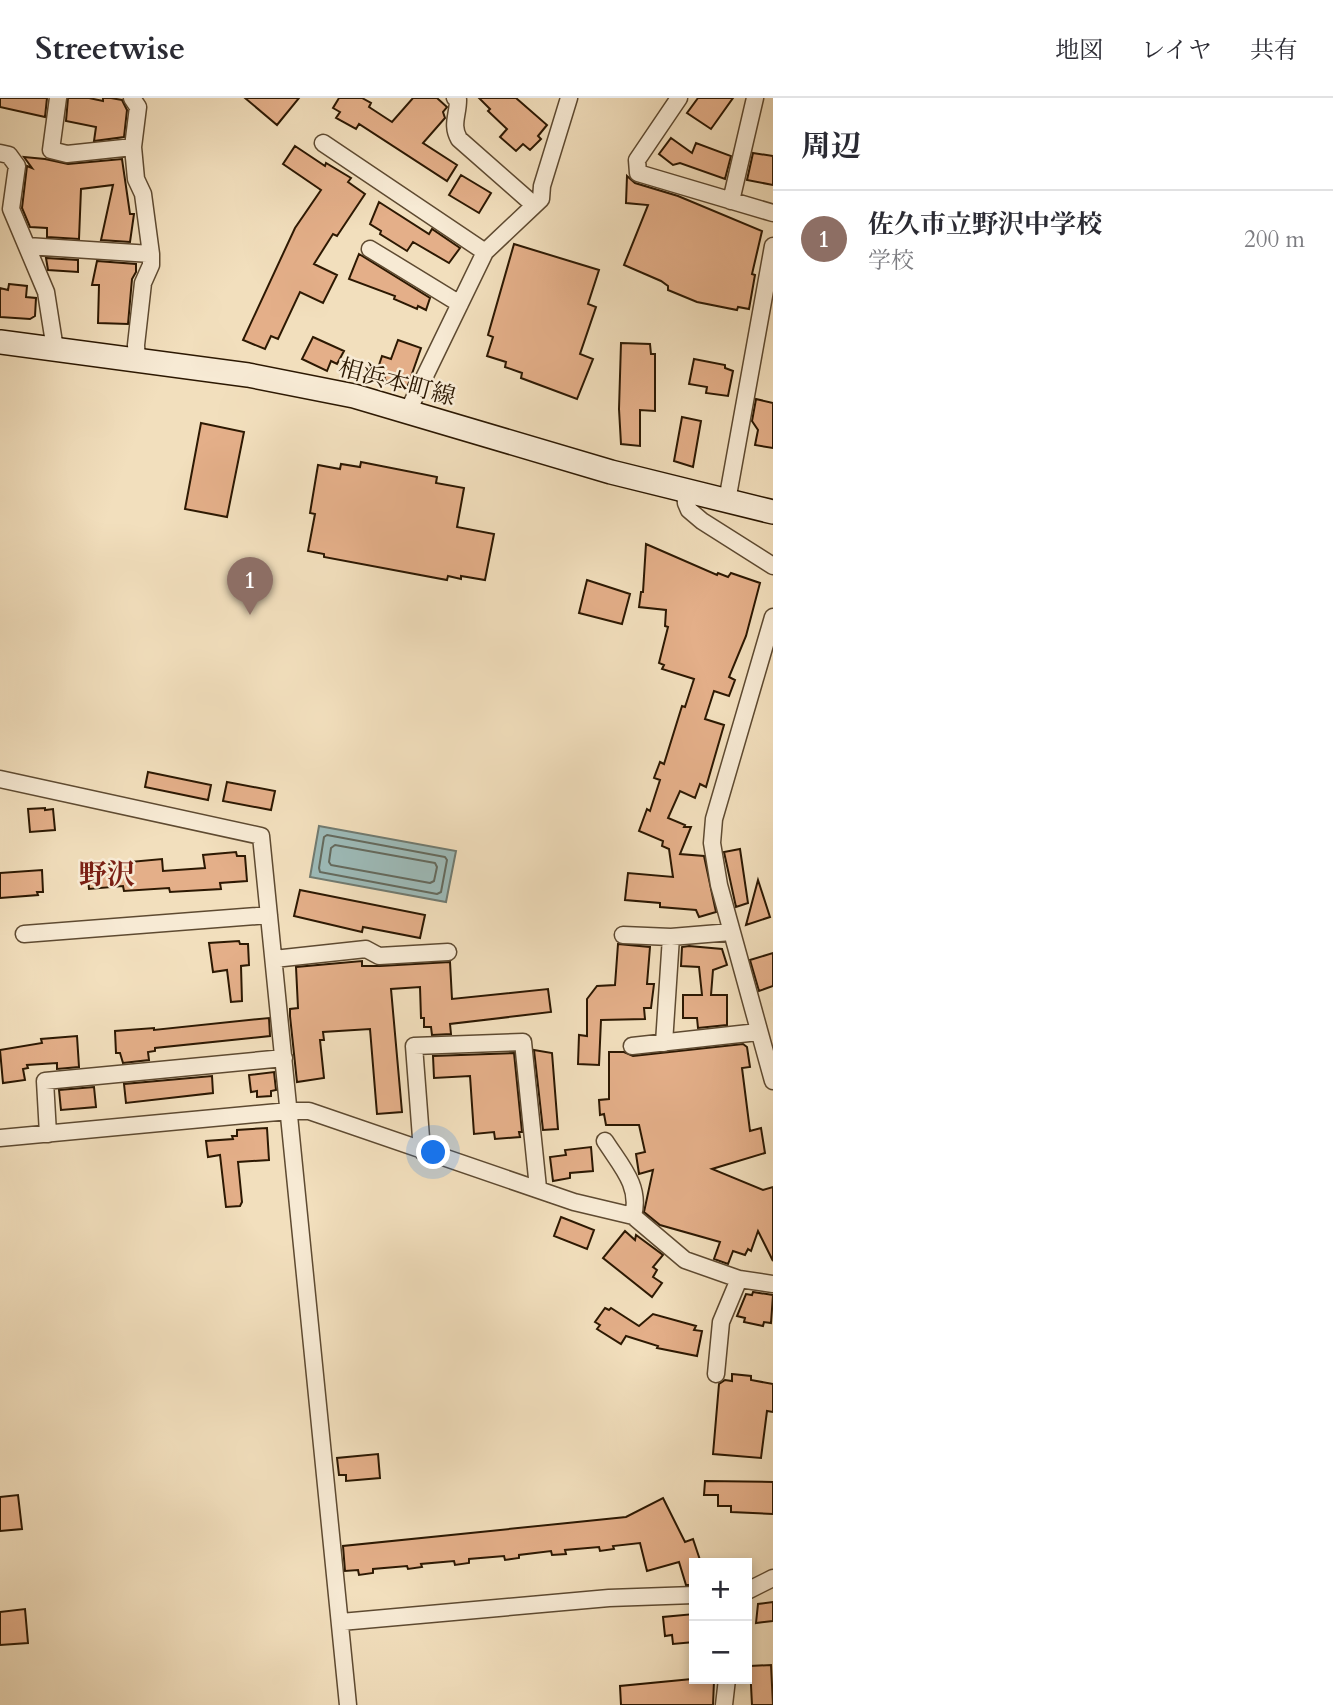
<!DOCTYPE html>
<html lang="ja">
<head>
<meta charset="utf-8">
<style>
	:root { --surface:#fff; --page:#f2f2f3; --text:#2b2b33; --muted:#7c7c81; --line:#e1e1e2; --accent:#7c3aed }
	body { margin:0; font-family:Cardo,"Noto Serif JP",serif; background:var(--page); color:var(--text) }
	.controls { position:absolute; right:21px; bottom:21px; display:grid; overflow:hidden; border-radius:0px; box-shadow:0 4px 10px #0003 }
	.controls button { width:63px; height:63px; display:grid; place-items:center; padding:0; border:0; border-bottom:2px solid var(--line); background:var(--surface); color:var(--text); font:35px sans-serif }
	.you { position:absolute; left:434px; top:1055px; width:24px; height:24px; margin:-18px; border:5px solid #fff; border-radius:50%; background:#1a73e8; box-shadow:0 0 0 10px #1a73e833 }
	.badge { display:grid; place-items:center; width:46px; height:46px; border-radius:50%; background:var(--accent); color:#fff; font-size:23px; font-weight:700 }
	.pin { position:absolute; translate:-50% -58px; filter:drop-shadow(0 2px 4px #0008) }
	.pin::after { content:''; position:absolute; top:37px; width:24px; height:21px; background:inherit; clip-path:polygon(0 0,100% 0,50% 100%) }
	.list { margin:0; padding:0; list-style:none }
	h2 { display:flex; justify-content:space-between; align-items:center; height:91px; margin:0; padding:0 28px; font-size:30px }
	h2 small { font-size:23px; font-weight:400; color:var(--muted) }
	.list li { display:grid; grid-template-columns:46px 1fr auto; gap:21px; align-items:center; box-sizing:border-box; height:98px; padding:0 28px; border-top:2px solid var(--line) }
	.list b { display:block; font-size:26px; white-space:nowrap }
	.list p { margin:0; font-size:23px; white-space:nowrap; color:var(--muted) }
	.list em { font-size:23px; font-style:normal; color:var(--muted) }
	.map { position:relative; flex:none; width:773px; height:1607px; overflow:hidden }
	header { display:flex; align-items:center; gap:42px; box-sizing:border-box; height:98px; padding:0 35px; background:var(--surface); border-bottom:2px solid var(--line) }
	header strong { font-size:33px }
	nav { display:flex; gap:38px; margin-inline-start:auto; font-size:24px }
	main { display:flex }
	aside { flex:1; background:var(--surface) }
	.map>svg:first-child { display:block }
	.water { fill:#9dbbb9; stroke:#707a70; stroke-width:2 }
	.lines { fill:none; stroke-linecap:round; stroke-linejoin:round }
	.shore { stroke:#646a5e; stroke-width:2 }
	.building { fill:#e4af89; stroke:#2c1802; stroke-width:2 }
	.minor-casing { stroke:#5e4a31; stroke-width:19 }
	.secondary-casing { stroke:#2c1802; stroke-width:26 }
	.minor { stroke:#f7ead4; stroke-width:16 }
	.secondary { stroke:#f7ead4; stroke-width:23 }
	.labels { text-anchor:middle; stroke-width:5; stroke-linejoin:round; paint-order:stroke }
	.street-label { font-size:24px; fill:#2c1802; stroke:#f7ead4 }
	.quarter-label { font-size:28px; font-weight:bold; fill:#7a1f14; stroke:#f7ead4 }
</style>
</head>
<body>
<header>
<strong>Streetwise</strong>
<nav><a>地図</a><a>レイヤ</a><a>共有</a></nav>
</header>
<main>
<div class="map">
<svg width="773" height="1607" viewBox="0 0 773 1607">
	<rect width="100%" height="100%" fill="#f2dfbd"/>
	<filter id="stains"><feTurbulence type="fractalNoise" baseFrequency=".00286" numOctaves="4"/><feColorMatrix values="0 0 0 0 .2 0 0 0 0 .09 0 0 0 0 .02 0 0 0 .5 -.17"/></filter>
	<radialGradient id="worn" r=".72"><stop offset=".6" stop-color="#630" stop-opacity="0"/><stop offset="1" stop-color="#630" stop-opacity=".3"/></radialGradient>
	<!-- water -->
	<path class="water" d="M 319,728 L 456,753 L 446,804 L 310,779 Z"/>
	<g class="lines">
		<!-- shore -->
		<path class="shore" d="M 327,737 L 445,759 L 447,762 L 441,794 L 437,796 L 320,774 L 319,770 L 324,739 Z
			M 335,747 L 435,765 L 437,769 L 434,783 L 430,785 L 331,767 L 329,764 L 331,750 Z"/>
	</g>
	<!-- building -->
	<path class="building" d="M 0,0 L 47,0 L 45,19 L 0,9 Z
		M 68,0 L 89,0 L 103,3 L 103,0 L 111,0 L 122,2 L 127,12 L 124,39 L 94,43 L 96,29 L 66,23 Z
		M 245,0 L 299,0 L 277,27 Z
		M 339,0 L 362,0 L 371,5 L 369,9 L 392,24 L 413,0 L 437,0 L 447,9 L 443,14 L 445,20 L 423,45 L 457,67 L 447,83 L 359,26 L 356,31 L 336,20 L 340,14 L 333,10 Z
		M 479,0 L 516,0 L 547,27 L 538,38 L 541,41 L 530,52 L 523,46 L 516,53 L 500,39 L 507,31 L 488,13 L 490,11 Z
		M 698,0 L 733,0 L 711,31 L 687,15 Z
		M 671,40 L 692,55 L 696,45 L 731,58 L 725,81 L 680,65 L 673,67 L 659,56 Z
		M 295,48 L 325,68 L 326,65 L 351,80 L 348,84 L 365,96 L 337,138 L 333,136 L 314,166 L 337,177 L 323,205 L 300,194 L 278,241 L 271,238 L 265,251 L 243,242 L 295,130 L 321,92 L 283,66 Z
		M 753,55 L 773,58 L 773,87 L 747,82 Z
		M 24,59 L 45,61 L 68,66 L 122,61 L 130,116 L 134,116 L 130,144 L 101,142 L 113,87 L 81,91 L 79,141 L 47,139 L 47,130 L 30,129 L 22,110 L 27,68 L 32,70 Z
		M 461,77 L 491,95 L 479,115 L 449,97 Z
		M 627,78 L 635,85 L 678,98 L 762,133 L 752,176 L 755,177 L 749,211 L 738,209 L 737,212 L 697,204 L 668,192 L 668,188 L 661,183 L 624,167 L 648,107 L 626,105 Z
		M 379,104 L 429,136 L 432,131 L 460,150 L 449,165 L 413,144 L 407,153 L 380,136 L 381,133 L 370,126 Z
		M 514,146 L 599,172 L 588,206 L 596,209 L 580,256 L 593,261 L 577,301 L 521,280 L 522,275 L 505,269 L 506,264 L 487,258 L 493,239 L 488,237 Z
		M 359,156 L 430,200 L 426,212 L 418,208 L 417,211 L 394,201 L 395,198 L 349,181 Z
		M 46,160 L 78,162 L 78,174 L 48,172 Z
		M 97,163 L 136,166 L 136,174 L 132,181 L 128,226 L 98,225 L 99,187 L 92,187 Z
		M 9,186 L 27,188 L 26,199 L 36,200 L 35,218 L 30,221 L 0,219 L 0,190 L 8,192 Z
		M 313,239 L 344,253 L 337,266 L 331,263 L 327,273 L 302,261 Z
		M 398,242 L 421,250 L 407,290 L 384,282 L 385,279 L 376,276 L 382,258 L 391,261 Z
		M 621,245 L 650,246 L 651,256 L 655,256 L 655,313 L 640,312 L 640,348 L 621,346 L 619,311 Z
		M 694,261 L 725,267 L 725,270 L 733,273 L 728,298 L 706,295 L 707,289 L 689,286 Z
		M 756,301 L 773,305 L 773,350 L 755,347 L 758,332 L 752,323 Z
		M 682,319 L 701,323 L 693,369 L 674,363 Z
		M 201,325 L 244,334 L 227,419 L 185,411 Z
		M 361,364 L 437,379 L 436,385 L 464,390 L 457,429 L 494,436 L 485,482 L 461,478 L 461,481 L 448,478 L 447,482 L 324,459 L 324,456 L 308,453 L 315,416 L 310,415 L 318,367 L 340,371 L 341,366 L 360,369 Z
		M 646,446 L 717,477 L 718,475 L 728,479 L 731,475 L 760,485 L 746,538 L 729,579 L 735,582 L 729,598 L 714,593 L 705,621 L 724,627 L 706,689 L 700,686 L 695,700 L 680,693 L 668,720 L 685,727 L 684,729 L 691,729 L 680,756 L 704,758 L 716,814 L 699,819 L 696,812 L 660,809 L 660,805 L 625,802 L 628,775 L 673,779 L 669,751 L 662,748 L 663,743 L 639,733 L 647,711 L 650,713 L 660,682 L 654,680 L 660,664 L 664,666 L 682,608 L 685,609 L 694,581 L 662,571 L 664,567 L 659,565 L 668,529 L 665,528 L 666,512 L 639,509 L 641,494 L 643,494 Z
		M 587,482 L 630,496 L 622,526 L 579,515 Z
		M 148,674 L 211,687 L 208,702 L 145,689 Z
		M 227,684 L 275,693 L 271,712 L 223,703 Z
		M 45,710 L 45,712 L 53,711 L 55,732 L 30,734 L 28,711 Z
		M 740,751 L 748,805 L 736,809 L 724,754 Z
		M 236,754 L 237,758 L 245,758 L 247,783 L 220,785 L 221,791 L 170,794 L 169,790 L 124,793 L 123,788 L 89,791 L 87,768 L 162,761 L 163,773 L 205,770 L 203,757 Z
		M 42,772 L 43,794 L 37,794 L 38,797 L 0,800 L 0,775 Z
		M 758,782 L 770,819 L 746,827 Z
		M 300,792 L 425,817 L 420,840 L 363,829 L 362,834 L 294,818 Z
		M 239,843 L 240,846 L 248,846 L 249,867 L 241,868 L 242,903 L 231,904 L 227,872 L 213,874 L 209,845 Z
		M 618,846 L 650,849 L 647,886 L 654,886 L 651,910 L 644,910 L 645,921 L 601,922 L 599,967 L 578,966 L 579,937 L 587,938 L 587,901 L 597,888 L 615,887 Z
		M 689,848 L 722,851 L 727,867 L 713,872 L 711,897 L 727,897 L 727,927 L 698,930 L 697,920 L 683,920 L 683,897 L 702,897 L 699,869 L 681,868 L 682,849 Z
		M 773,855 L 773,888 L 759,893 L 750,862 Z
		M 362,863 L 362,868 L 380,868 L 450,864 L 452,901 L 548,891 L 551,914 L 450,926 L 451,936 L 432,937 L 431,929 L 424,929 L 424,920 L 421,920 L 420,889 L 391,891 L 402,1014 L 377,1016 L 370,931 L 323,934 L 324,942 L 320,942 L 324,980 L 297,984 L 290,918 L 290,911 L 298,910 L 296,869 Z
		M 269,920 L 270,938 L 155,950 L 155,953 L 148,954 L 149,962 L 123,965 L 120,955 L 116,955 L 115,933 L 154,930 L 154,932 Z
		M 77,938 L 79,969 L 57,971 L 57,965 L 27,967 L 28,970 L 23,971 L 25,982 L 3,985 L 0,952 L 42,945 L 41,941 Z
		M 743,946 L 747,949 L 750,969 L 742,970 L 750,1033 L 761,1030 L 765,1055 L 712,1071 L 763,1092 L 773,1089 L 773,1163 L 758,1133 L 751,1153 L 748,1151 L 745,1157 L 733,1153 L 728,1166 L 714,1161 L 720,1144 L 660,1127 L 644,1114 L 653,1072 L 639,1076 L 636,1056 L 645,1054 L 639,1027 L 606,1027 L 604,1016 L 600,1017 L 599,1002 L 609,1001 L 609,954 L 624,954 L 633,958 Z
		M 534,952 L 552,955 L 558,1031 L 543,1032 Z
		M 514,955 L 522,1034 L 519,1034 L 520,1039 L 495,1041 L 494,1034 L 474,1036 L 470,978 L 434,980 L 433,958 Z
		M 274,974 L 276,992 L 271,993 L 271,998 L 257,999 L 257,993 L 251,994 L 249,977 Z
		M 212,978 L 213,995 L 126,1005 L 124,986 Z
		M 94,989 L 96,1009 L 61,1012 L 59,992 Z
		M 267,1030 L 269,1062 L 238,1064 L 242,1104 L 240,1108 L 226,1109 L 220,1057 L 208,1059 L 206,1043 L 233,1041 L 232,1038 L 237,1038 L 237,1032 Z
		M 591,1049 L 593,1073 L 570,1075 L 570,1080 L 553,1083 L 550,1059 L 566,1057 L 565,1052 Z
		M 561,1119 L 594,1132 L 587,1151 L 554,1138 Z
		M 625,1133 L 635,1142 L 636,1137 L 663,1157 L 653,1169 L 657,1172 L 653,1179 L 662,1185 L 652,1199 L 603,1160 Z
		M 753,1194 L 773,1197 L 771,1225 L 764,1224 L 763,1228 L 744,1224 L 745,1220 L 737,1218 L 746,1196 L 752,1197 Z
		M 605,1210 L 609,1212 L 611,1210 L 639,1228 L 653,1216 L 696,1228 L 694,1232 L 702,1233 L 697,1258 L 657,1250 L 658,1248 L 626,1238 L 621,1246 L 597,1231 L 600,1227 L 595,1224 Z
		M 732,1276 L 751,1278 L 751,1282 L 773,1286 L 773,1314 L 767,1313 L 761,1360 L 713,1356 L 719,1286 L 725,1282 L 732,1283 Z
		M 378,1356 L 380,1380 L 346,1383 L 346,1377 L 339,1377 L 337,1360 Z
		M 705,1383 L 773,1384 L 773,1416 L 731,1414 L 731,1408 L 718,1408 L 718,1397 L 704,1397 Z
		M 18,1397 L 22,1431 L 0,1433 L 0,1399 Z
		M 663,1400 L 685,1444 L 693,1441 L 701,1465 L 694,1465 L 694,1487 L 686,1487 L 679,1464 L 647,1473 L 640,1445 L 613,1448 L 614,1451 L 600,1453 L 599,1449 L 565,1452 L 566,1456 L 552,1457 L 551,1453 L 519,1457 L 519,1460 L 505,1462 L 504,1458 L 469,1461 L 469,1465 L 455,1467 L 454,1463 L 421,1466 L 422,1469 L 408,1471 L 407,1468 L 373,1471 L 373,1475 L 359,1477 L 358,1472 L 345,1473 L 343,1448 L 626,1419 Z
		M 773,1504 L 773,1523 L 756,1525 L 758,1506 Z
		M 25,1511 L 28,1545 L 0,1547 L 0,1514 Z
		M 694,1516 L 694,1544 L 673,1546 L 672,1537 L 665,1538 L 663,1519 Z
		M 771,1567 L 773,1607 L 752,1607 L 750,1568 Z
		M 692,1581 L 714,1583 L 713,1607 L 621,1607 L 620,1588 Z"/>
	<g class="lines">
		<defs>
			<path id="minor" d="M 58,0 L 51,52 L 67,56 L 133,49
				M 132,0 L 138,9 L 133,49 L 136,81 L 143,96 L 151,156 L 151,167 L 143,185 L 136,247 L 137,263
				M 455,0 L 458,2 C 458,17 451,27 459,41 L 534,107
				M 679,0 L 637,62 L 638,75 L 773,115
				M 323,45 L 485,154
				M 0,55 L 9,57 L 17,68 L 11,111 L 46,194 L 55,251
				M 731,103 L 755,0
				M 27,148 L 151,156
				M 370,151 L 460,206
				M 408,313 L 485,154 L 541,101 L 542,88 L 569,0
				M 685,393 L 686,405 L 689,412 L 702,423 L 773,468
				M 727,403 L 773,148
				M 773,519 L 714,721 L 712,745 L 719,787 L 773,983
				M 0,681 L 261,738 L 348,1607
				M 24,836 L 269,817
				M 623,837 L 671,839 L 731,834
				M 274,861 L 366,851 L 379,858 L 448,854
				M 664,945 L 671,839
				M 632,948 L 758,934
				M 48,1036 L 45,983 L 284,960
				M 0,1040 L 289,1013 L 309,1013 L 574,1104 L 633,1118 L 685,1162 L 739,1181 L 773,1186
				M 605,1043 C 621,1068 641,1088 633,1118
				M 422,1053 L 414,948 L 523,944 L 538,1090
				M 716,1276 L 721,1224 L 739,1181
				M 747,1493 L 773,1480
				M 341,1524 L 609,1500 L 694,1497
				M 724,1607 L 727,1581"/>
			<path id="secondary" d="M 0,244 L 248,277 L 354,298 L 611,374 L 773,414"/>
		</defs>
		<!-- minor casing -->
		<use href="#minor" class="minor-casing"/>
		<!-- secondary casing -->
		<use href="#secondary" class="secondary-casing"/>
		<!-- minor -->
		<use href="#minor" class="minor"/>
		<!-- secondary -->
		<use href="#secondary" class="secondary"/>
	</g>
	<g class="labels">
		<!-- street labels -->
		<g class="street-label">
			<text transform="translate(397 284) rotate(15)" y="8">相浜本町線</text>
		</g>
		<!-- quarter labels -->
		<g class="quarter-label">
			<text x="107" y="786">野沢</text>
		</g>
	</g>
	<rect width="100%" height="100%" filter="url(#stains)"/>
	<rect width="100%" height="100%" fill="url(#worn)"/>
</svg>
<div class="controls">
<button>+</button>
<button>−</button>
</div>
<div class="you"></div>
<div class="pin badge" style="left:250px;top:517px;background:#8d6e63">1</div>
</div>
<aside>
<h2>周辺<small></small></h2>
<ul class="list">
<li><span class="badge" style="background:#8d6e63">1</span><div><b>佐久市立野沢中学校</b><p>学校</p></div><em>200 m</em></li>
</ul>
</aside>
</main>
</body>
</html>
